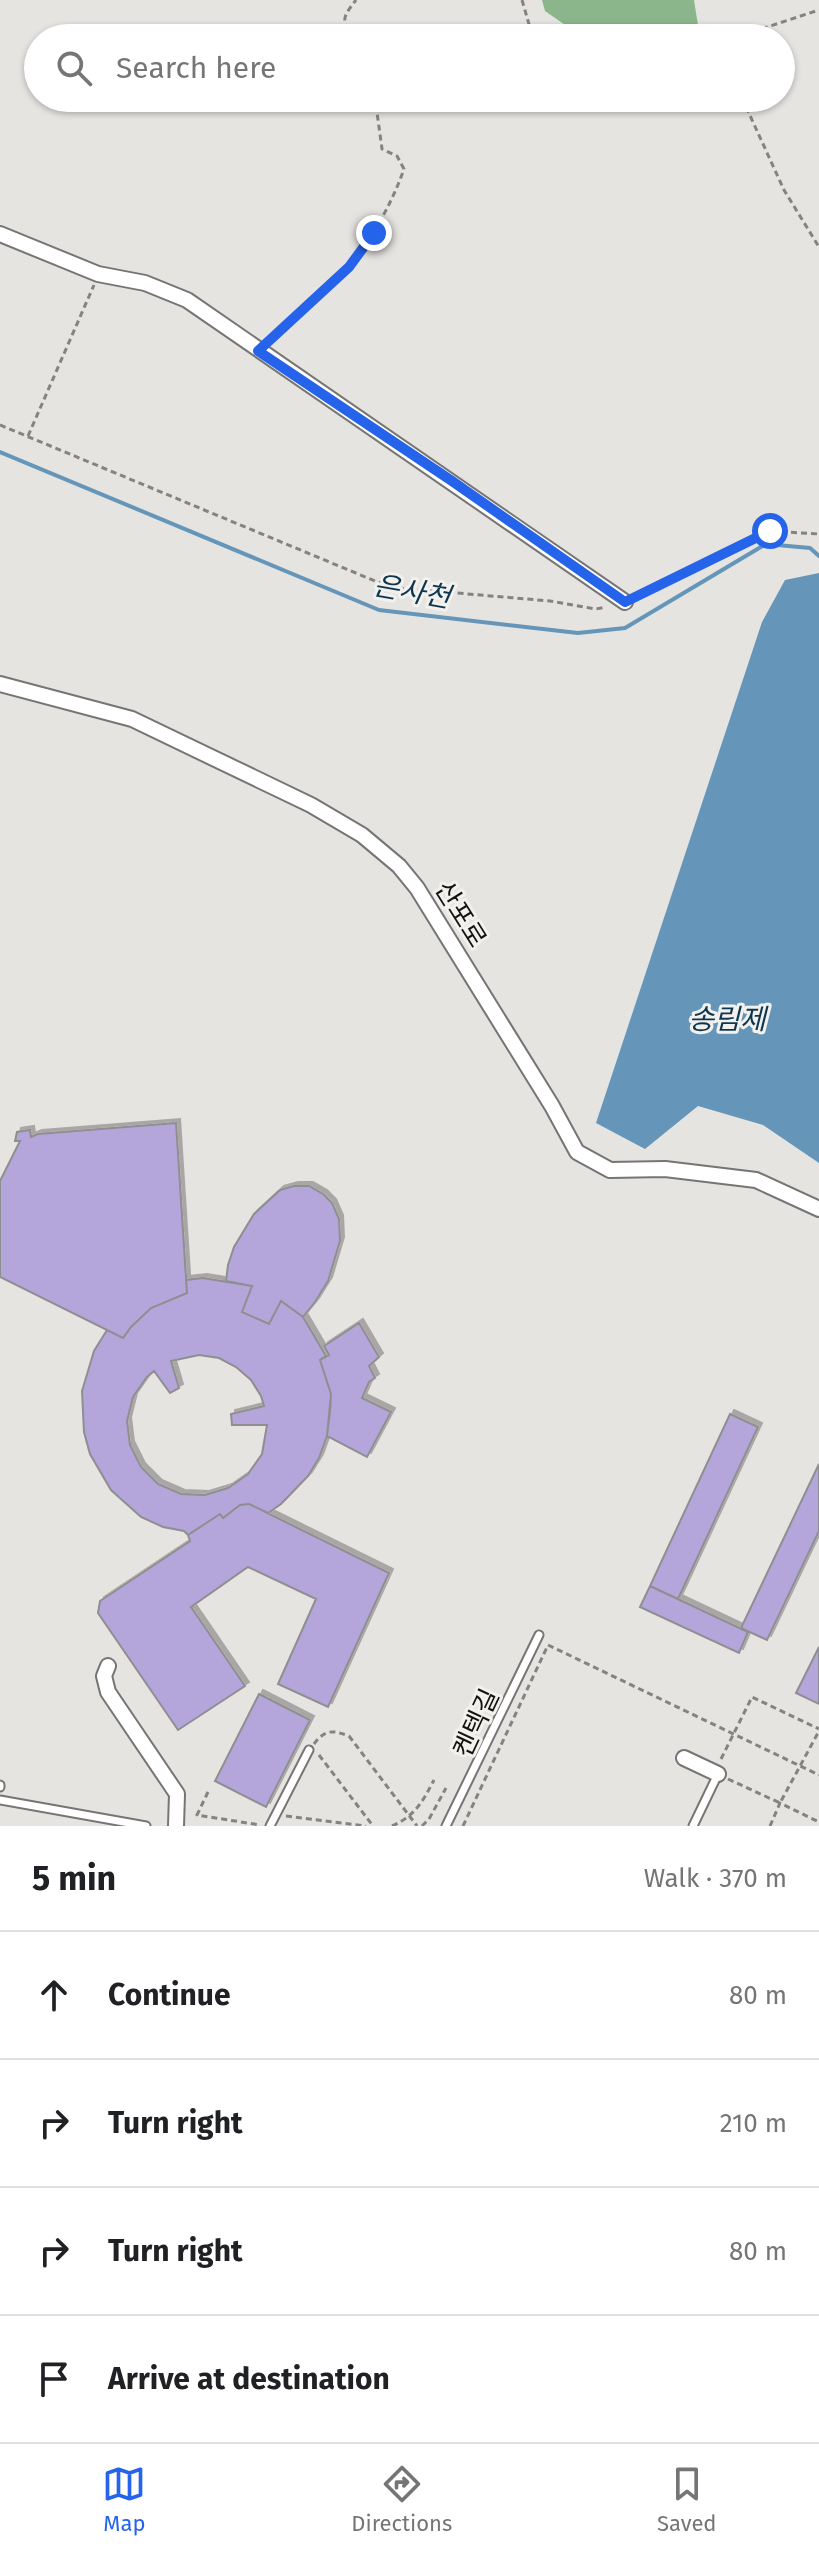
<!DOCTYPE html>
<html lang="en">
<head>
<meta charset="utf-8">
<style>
	:root { --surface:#fff; --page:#f6f6f6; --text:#202124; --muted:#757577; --line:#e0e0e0; --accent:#2563eb }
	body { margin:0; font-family:"Fira Sans","Noto Sans KR",sans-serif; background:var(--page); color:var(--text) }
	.stop { position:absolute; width:24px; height:24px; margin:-18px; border:6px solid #2563eb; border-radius:50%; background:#fff }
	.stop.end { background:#2563eb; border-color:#fff; box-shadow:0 2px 8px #0008 }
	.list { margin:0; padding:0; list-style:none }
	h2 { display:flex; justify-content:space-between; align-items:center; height:104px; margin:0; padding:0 32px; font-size:34px }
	h2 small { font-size:26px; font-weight:400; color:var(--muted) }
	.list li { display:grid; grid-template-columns:52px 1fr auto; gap:24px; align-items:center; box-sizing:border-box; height:128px; padding:0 32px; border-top:2px solid var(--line) }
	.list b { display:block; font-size:30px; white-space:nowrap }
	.list em { font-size:26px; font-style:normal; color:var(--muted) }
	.icon { flex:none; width:44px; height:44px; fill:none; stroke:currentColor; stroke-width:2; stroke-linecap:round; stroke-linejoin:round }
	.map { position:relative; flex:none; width:819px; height:1826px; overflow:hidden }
	.search { position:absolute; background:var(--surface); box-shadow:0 2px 6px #0004; left:24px; right:24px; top:24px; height:88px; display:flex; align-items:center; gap:20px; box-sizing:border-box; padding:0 28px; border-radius:44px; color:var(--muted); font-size:30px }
	.sheet { height:616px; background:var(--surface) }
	nav { display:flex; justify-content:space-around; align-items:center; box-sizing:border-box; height:112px; border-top:2px solid var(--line); background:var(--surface); font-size:22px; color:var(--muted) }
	nav a { display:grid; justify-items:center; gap:4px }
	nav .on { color:var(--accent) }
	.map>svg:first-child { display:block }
	.forest { fill:#8bb68c }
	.water { fill:#6596b9 }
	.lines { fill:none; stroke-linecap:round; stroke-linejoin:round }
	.stream { stroke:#6596b9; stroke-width:4 }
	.building { fill:#b4a6da; stroke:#8f8e91; stroke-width:2; fill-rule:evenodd; filter:url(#shadow) }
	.service-casing { stroke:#777573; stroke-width:11 }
	.minor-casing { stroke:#777573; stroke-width:18 }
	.path { stroke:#848381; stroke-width:3; stroke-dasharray:6 4; stroke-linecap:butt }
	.service { stroke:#fff; stroke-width:7 }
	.minor { stroke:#fff; stroke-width:14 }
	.route { stroke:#2563eb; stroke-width:10 }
	.labels { text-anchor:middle; stroke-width:6; stroke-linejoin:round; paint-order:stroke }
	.street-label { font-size:26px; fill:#141312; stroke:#f3f1ee }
	.water-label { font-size:28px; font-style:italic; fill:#0e364f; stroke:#f3f1ee }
</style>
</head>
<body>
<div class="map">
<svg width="819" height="1826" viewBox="0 0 819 1826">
	<defs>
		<filter id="shadow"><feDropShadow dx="4" dy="-4" stdDeviation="0" flood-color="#0004"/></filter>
	</defs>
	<rect width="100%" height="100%" fill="#e5e4e1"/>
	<!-- forest -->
	<path class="forest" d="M 542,0 L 694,0 L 700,38 L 584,38 L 545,11 Z"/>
	<!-- water -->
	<path class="water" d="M 819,573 L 819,1163 L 763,1125 L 698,1106 L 645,1149 L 596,1123 L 762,622 L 785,580 Z"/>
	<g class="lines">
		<!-- stream -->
		<path class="stream" d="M 0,452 L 379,610 L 578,633 L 625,628 L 766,544 L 810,548 L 819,556"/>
	</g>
	<!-- building -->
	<path class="building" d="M 176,1123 L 187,1293 L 151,1308 L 131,1327 L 123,1338 L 0,1277 L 0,1181 L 20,1141 L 15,1141 L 17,1132 L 30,1130 L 31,1137 L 38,1134 Z
		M 294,1186 L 309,1186 L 323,1194 L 332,1203 L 339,1219 L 340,1241 L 328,1281 L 315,1302 L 303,1317 L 281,1301 L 269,1324 L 242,1312 L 252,1286 L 226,1281 L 228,1265 L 234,1247 L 254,1214 L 280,1190 Z
		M 203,1278 L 252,1286 L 242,1312 L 269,1324 L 281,1301 L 303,1317 L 326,1356 L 320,1360 L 331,1394 L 330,1412 L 327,1436 L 319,1458 L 308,1476 L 281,1504 L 268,1513 L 249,1504 L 240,1505 L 223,1518 L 220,1514 L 188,1535 L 184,1531 L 163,1527 L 141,1517 L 111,1490 L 90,1454 L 84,1432 L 82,1391 L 94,1351 L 107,1330 L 123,1338 L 131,1327 L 151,1308 L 187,1293 L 186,1280 ZM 199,1355 L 219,1358 L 236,1367 L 251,1380 L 261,1396 L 264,1406 L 231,1414 L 232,1425 L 267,1425 L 262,1454 L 248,1474 L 228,1488 L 205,1495 L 181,1494 L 158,1484 L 141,1467 L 130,1445 L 127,1421 L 133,1397 L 147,1377 L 154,1371 L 170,1393 L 179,1388 L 171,1361 Z
		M 359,1323 L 379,1357 L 369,1366 L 375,1378 L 369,1382 L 362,1398 L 391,1412 L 367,1457 L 327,1436 L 331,1394 L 320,1360 L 329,1355 L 324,1346 Z
		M 730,1414 L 758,1427 L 678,1599 L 650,1586 Z
		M 819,1464 L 819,1531 L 767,1640 L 741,1628 Z
		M 249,1504 L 389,1573 L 328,1707 L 278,1684 L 316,1599 L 248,1567 L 191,1607 L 245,1686 L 178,1730 L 98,1613 L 100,1601 L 190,1541 L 188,1535 L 220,1514 L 223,1518 L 240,1505 Z
		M 650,1586 L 748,1632 L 739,1653 L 640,1607 Z
		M 819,1647 L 819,1704 L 796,1693 Z
		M 259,1694 L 310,1720 L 266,1807 L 215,1781 Z"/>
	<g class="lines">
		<defs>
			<path id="service" d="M 0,1785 L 0,1787
				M 0,1800 L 146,1826
				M 270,1826 L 309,1750
				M 446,1826 L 539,1635
				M 693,1826 L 718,1774"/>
			<path id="minor" d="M 0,234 L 98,274 L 145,283 L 187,300 L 625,602
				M 0,684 L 132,719 L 311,805 L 362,835 L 399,866 L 417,888 L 552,1106 L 577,1152 L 610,1170 L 665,1169 L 756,1180 L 819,1209
				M 108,1666 L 104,1676 L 108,1692 L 177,1794 L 176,1826
				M 684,1758 L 718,1774"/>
		</defs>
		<!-- service casing -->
		<use href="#service" class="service-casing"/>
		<!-- minor casing -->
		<use href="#minor" class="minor-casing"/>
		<!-- path -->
		<path class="path" d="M 522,0 L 533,38
			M 354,38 C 340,20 343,17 356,0
			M 745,38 L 749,33 L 819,10
			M 742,98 L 784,190 L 819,247
			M 270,340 C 331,284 375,250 404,169 L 397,156 L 382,149 L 375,98
			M 0,425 L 375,581 L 398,588 L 550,601 L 596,609 L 606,607
			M 28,436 L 94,285
			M 636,596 L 770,531 L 819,534
			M 314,1744 C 325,1729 333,1730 349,1736 L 417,1826
			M 319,1755 L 373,1826
			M 721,1759 L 752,1697 L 819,1729
			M 728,1779 L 780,1803 L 819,1731
			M 208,1792 L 197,1815 L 260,1825
			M 286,1816 L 366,1826
			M 392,1826 C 415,1816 423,1801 434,1780
			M 422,1826 L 429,1819 L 446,1788
			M 463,1826 L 548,1645 L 819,1775
			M 770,1826 L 780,1803 L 819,1822"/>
		<!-- service -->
		<use href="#service" class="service"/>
		<!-- minor -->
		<use href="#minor" class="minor"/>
	</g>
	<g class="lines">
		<!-- route -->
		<path class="route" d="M 374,233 L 349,267 L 258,351 L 452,481 L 625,602 L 770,531"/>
	</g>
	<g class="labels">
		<!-- street labels -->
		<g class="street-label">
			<text transform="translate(461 914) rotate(58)" y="9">산포로</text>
			<text transform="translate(476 1723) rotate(-65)" y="9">켄텍길</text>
		</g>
		<!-- water labels -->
		<g class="water-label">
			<text transform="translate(412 591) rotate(10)" y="10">은사천</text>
			<text x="727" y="1029">송림제</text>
		</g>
	</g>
</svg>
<div class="stop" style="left:770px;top:531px"></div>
<div class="stop end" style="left:374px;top:233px"></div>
<div class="search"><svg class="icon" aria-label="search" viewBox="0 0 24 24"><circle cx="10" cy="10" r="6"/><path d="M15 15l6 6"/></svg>Search here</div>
</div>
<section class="sheet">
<h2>5 min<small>Walk · 370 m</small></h2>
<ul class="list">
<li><svg class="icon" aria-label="ahead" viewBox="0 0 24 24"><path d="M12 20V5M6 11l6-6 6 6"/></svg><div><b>Continue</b></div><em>80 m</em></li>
<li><svg class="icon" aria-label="right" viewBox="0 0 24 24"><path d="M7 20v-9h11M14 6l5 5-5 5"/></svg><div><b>Turn right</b></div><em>210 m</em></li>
<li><svg class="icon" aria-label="right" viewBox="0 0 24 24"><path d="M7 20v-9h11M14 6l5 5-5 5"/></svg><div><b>Turn right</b></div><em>80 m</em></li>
<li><svg class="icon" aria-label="arrive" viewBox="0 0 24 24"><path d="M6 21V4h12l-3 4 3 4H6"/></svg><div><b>Arrive at destination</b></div></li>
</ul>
</section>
<nav>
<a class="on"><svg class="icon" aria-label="map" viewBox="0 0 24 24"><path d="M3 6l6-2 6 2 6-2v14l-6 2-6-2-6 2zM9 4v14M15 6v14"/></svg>Map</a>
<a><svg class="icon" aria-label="directions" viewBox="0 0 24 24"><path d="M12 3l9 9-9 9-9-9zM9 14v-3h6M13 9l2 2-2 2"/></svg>Directions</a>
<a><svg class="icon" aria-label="saved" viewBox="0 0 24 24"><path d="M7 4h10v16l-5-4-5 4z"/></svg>Saved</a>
</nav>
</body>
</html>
